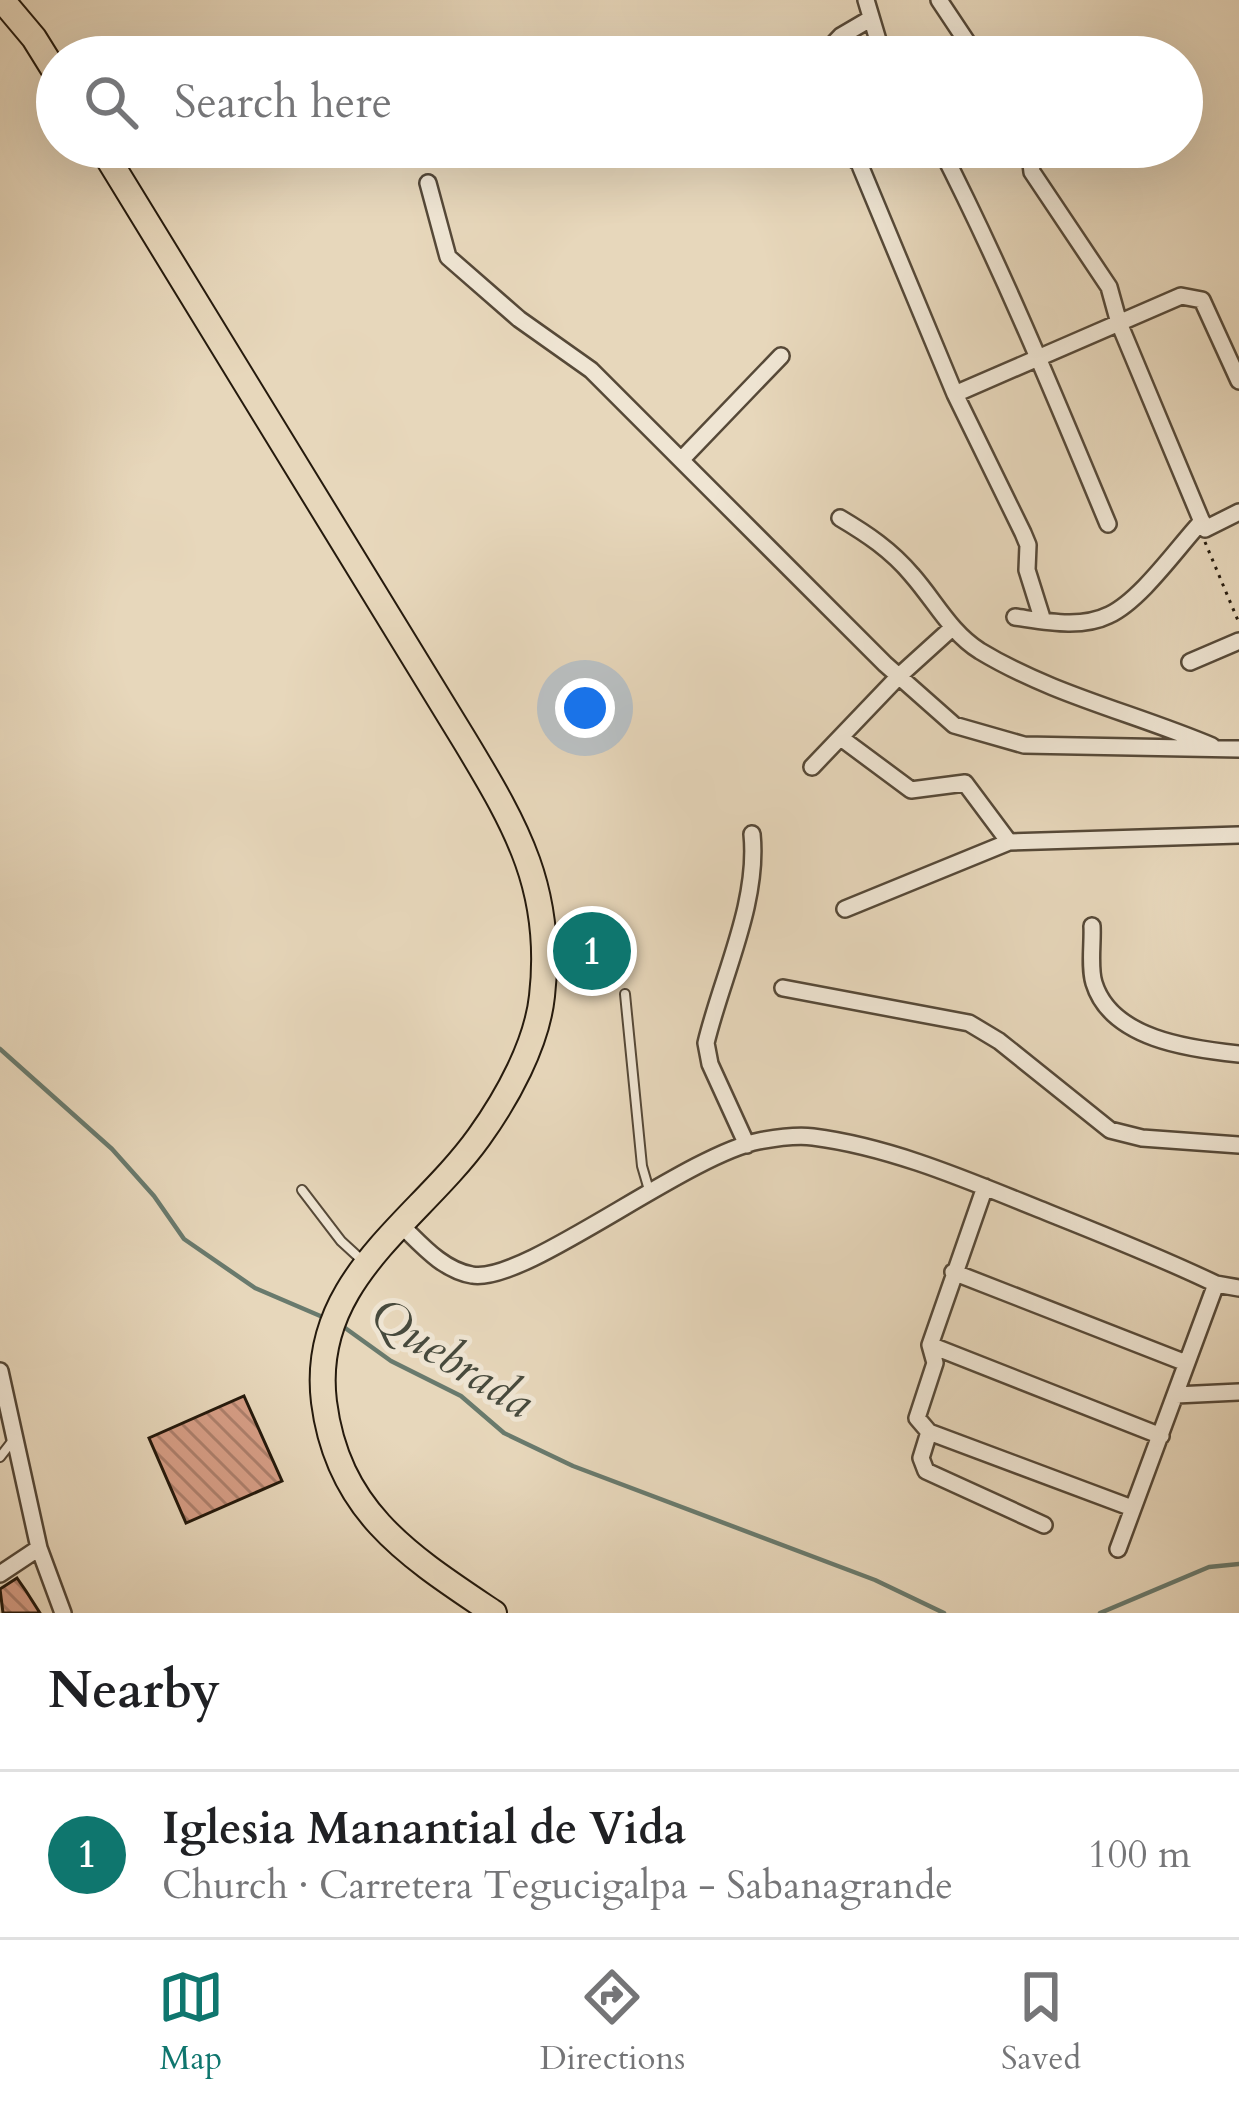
<!DOCTYPE html>
<html lang="en">
<head>
<meta charset="utf-8">
<style>
	:root { --surface:#fff; --page:#f6f6f6; --text:#202124; --muted:#757577; --line:#e0e0e0; --accent:#0f766e }
	body { margin:0; font-family:Cardo,serif; background:var(--page); color:var(--text) }
	.you { position:absolute; left:585px; top:708px; width:42px; height:42px; margin:-30px; border:9px solid #fff; border-radius:50%; background:#1a73e8; box-shadow:0 0 0 18px #1a73e833 }
	.badge { display:grid; place-items:center; width:78px; height:78px; border-radius:50%; background:var(--accent); color:#fff; font-size:39px; font-weight:700 }
	.pin { position:absolute; translate:-50% -50%; border:6px solid #fff; box-shadow:0 3px 12px #0006 }
	.list { margin:0; padding:0; list-style:none }
	h2 { display:flex; justify-content:space-between; align-items:center; height:156px; margin:0; padding:0 48px; font-size:51px }
	h2 small { font-size:39px; font-weight:400; color:var(--muted) }
	.list li { display:grid; grid-template-columns:78px 1fr auto; gap:36px; align-items:center; box-sizing:border-box; height:168px; padding:0 48px; border-top:3px solid var(--line) }
	.list b { display:block; font-size:45px; white-space:nowrap }
	.list p { margin:0; font-size:39px; white-space:nowrap; color:var(--muted) }
	.list em { font-size:39px; font-style:normal; color:var(--muted) }
	.icon { flex:none; width:66px; height:66px; fill:none; stroke:currentColor; stroke-width:2; stroke-linecap:round; stroke-linejoin:round }
	.map { position:relative; flex:none; width:1239px; height:1613px; overflow:hidden }
	.search { position:absolute; background:var(--surface); box-shadow:0 12px 48px #0002; left:36px; right:36px; top:36px; height:132px; display:flex; align-items:center; gap:30px; box-sizing:border-box; padding:0 42px; border-radius:66px; color:var(--muted); font-size:45px }
	.sheet { height:324px; background:var(--surface) }
	nav { display:flex; justify-content:space-around; align-items:center; box-sizing:border-box; height:168px; border-top:3px solid var(--line); background:var(--surface); font-size:33px; color:var(--muted) }
	nav a { display:grid; justify-items:center; gap:6px }
	nav .on { color:var(--accent) }
	.map>svg:first-child { display:block }
	.lines { fill:none; stroke-linecap:round; stroke-linejoin:round }
	.stream { stroke:#697a6d; stroke-width:4.5 }
	.building { fill:url(#building-back-hatch); stroke:#251a0d; stroke-width:3 }
	.service-casing { stroke:#564938; stroke-width:12 }
	.minor-casing { stroke:#564938; stroke-width:20 }
	.trunk-casing { stroke:#251a0d; stroke-width:28 }
	.path { stroke:#251a0d; stroke-width:3; stroke-dasharray:3 6; stroke-linecap:butt }
	.service { stroke:#efe5d3; stroke-width:8 }
	.minor { stroke:#efe5d3; stroke-width:15 }
	.trunk { stroke:#e7d7bb; stroke-width:24 }
	.labels { text-anchor:middle; stroke-width:10; stroke-linejoin:round; paint-order:stroke }
	.water-label { font-size:48px; font-style:italic; fill:#474a3d; stroke:#efe5d3 }
</style>
</head>
<body>
<div class="map">
<svg width="1239" height="1613" viewBox="0 0 1239 1613">
	<defs>
		<pattern id="building-back-hatch" width="6" height="6" patternUnits="userSpaceOnUse" patternTransform="scale(3)"><rect width="6" height="6" fill="#d69e86"/><path d="M-1 5l2 2M0 0l6 6M5-1l2 2" fill="none" stroke="#ad806c"/></pattern>
	</defs>
	<rect width="100%" height="100%" fill="#e7d7bb"/>
	<filter id="stains"><feTurbulence type="fractalNoise" baseFrequency=".00167" numOctaves="4"/><feColorMatrix values="0 0 0 0 .2 0 0 0 0 .09 0 0 0 0 .02 0 0 0 .5 -.17"/></filter>
	<radialGradient id="worn" r=".72"><stop offset=".6" stop-color="#630" stop-opacity="0"/><stop offset="1" stop-color="#630" stop-opacity=".3"/></radialGradient>
	<g class="lines">
		<!-- stream -->
		<path class="stream" d="M 0,1049 L 112,1149 L 154,1196 L 184,1239 L 255,1288 L 325,1318
			M 341,1325 L 391,1361 L 461,1396 L 504,1433 L 573,1466 L 875,1580 L 944,1613
			M 1100,1613 L 1209,1567 L 1239,1564"/>
	</g>
	<!-- building -->
	<path class="building" d="M 244,1396 L 282,1481 L 186,1523 L 149,1438 Z
		M 17,1578 L 26,1591 L 40,1613 L 3,1613 L 0,1589 Z"/>
	<g class="lines">
		<defs>
			<path id="service" d="M 625,994 L 642,1166 L 649,1190
				M 302,1190 L 341,1241 L 365,1263
				M 0,1457 L 14,1439"/>
			<path id="minor" d="M 866,0 L 883,57
				M 939,0 L 977,57
				M 821,57 L 841,36 L 870,19
				M 839,147 L 859,163 L 955,394 L 1023,533 L 1028,545 L 1027,570 L 1043,621
				M 940,147 C 1003,270 1055,397 1108,524
				M 1029,147 L 1032,172 L 1109,287 L 1119,323 L 1205,529 L 1239,512
				M 428,183 L 448,257 L 519,319 L 591,370 L 885,664 L 954,725 L 1024,745 L 1239,749
				M 955,394 L 1181,296 L 1202,300 L 1239,381
				M 682,459 L 781,356
				M 840,518 C 867,534 891,550 912,575 C 935,601 950,632 980,651 C 1053,695 1134,713 1212,746
				M 1015,617 C 1044,621 1081,629 1109,615 C 1141,600 1177,548 1202,521
				M 1190,662 L 1239,641
				M 841,738 L 911,790 L 965,783 L 1009,842
				M 812,767 L 899,676 L 952,628
				M 845,909 L 1009,842 L 1239,835
				M 1092,926 C 1093,943 1089,967 1094,983 C 1111,1039 1190,1049 1239,1054
				M 783,988 L 969,1023 L 999,1041 L 1110,1130 L 1142,1138 L 1239,1145
				M 747,1145 L 710,1064 L 706,1043 C 722,976 759,903 752,834
				M 985,1187 L 930,1345 L 935,1363 L 917,1418 L 929,1432 L 1132,1508
				M 399,1223 C 420,1243 442,1270 472,1275 C 523,1285 684,1156 759,1141 C 775,1138 797,1135 813,1137 C 891,1147 967,1180 1039,1209 C 1099,1233 1158,1256 1216,1284 L 1239,1288
				M 953,1272 L 1186,1363
				M 930,1345 L 1161,1436
				M 0,1371 L 39,1548 L 63,1613
				M 1176,1395 L 1239,1392
				M 929,1432 L 921,1458 L 926,1471 L 1044,1525
				M 1118,1549 L 1216,1284
				M 0,1574 L 39,1548"/>
			<path id="trunk" d="M 2,0 L 34,38 L 57,75
				M 101,147 L 465,741 C 517,827 554,891 542,996 C 537,1044 507,1098 479,1137 C 418,1222 309,1280 324,1402 C 338,1512 409,1556 494,1613"/>
		</defs>
		<!-- service casing -->
		<use href="#service" class="service-casing"/>
		<!-- minor casing -->
		<use href="#minor" class="minor-casing"/>
		<!-- trunk casing -->
		<use href="#trunk" class="trunk-casing"/>
		<!-- path -->
		<path class="path" d="M 1205,542 L 1239,623"/>
		<!-- service -->
		<use href="#service" class="service"/>
		<!-- minor -->
		<use href="#minor" class="minor"/>
		<!-- trunk -->
		<use href="#trunk" class="trunk"/>
	</g>
	<g class="labels">
		<!-- water labels -->
		<g class="water-label">
			<text transform="translate(453 1357) rotate(32)" y="17">Quebrada</text>
		</g>
	</g>
	<rect width="100%" height="100%" filter="url(#stains)"/>
	<rect width="100%" height="100%" fill="url(#worn)"/>
</svg>
<div class="you"></div>
<div class="pin badge" style="left:592px;top:951px">1</div>
<div class="search"><svg class="icon" aria-label="search" viewBox="0 0 24 24"><circle cx="10" cy="10" r="6"/><path d="M15 15l6 6"/></svg>Search here</div>
</div>
<section class="sheet">
<h2>Nearby<small></small></h2>
<ul class="list">
<li><span class="badge">1</span><div><b>Iglesia Manantial de Vida</b><p>Church · Carretera Tegucigalpa - Sabanagrande</p></div><em>100 m</em></li>
</ul>
</section>
<nav>
<a class="on"><svg class="icon" aria-label="map" viewBox="0 0 24 24"><path d="M3 6l6-2 6 2 6-2v14l-6 2-6-2-6 2zM9 4v14M15 6v14"/></svg>Map</a>
<a><svg class="icon" aria-label="directions" viewBox="0 0 24 24"><path d="M12 3l9 9-9 9-9-9zM9 14v-3h6M13 9l2 2-2 2"/></svg>Directions</a>
<a><svg class="icon" aria-label="saved" viewBox="0 0 24 24"><path d="M7 4h10v16l-5-4-5 4z"/></svg>Saved</a>
</nav>
</body>
</html>
